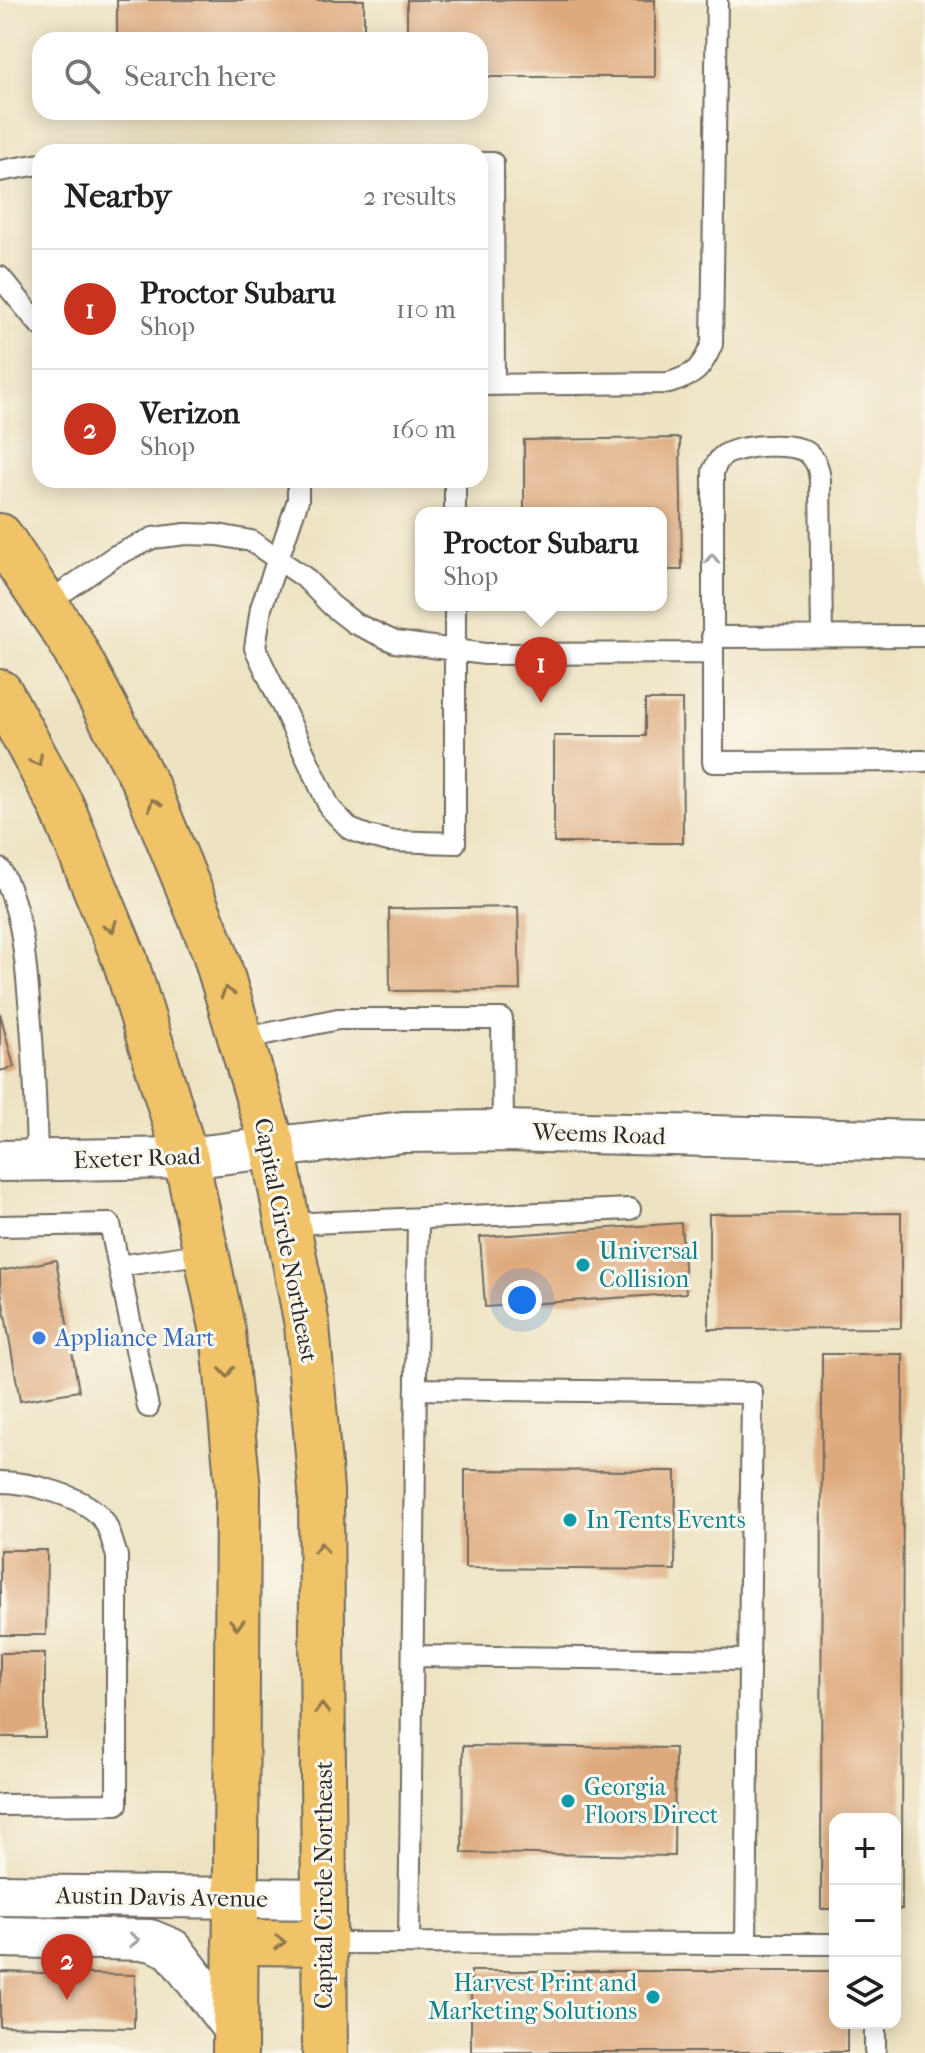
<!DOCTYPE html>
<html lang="en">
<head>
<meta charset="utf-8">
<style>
	:root { --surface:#fff; --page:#f2f2f2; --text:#202124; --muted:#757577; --line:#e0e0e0; --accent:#c8321e }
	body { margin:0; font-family:"IM FELL French Canon",serif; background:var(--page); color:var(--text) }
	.controls { position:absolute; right:24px; bottom:24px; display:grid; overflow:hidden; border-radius:16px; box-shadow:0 4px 20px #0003 }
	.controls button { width:72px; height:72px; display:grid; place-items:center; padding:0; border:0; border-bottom:2px solid var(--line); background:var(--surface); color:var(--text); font:40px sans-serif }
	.you { position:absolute; left:522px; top:1300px; width:28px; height:28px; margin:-20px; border:6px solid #fff; border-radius:50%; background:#1a73e8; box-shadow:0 0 0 12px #1a73e833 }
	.badge { display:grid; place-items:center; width:52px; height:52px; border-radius:50%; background:var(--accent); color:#fff; font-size:26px; font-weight:700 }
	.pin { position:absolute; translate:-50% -66px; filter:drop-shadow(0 2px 4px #0008) }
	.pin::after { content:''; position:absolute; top:42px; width:28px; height:24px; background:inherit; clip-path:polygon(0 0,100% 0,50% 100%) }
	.popup { position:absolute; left:415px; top:507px; width:252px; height:104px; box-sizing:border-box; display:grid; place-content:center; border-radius:16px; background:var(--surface); filter:drop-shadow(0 2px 6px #0005); font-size:26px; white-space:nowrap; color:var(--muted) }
	.popup b { font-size:30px; color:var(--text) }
	.popup::after { content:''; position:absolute; left:50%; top:100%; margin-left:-16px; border:16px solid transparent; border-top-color:var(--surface) }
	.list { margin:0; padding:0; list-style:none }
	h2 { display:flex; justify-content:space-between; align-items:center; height:104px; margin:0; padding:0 32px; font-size:34px }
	h2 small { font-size:26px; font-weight:400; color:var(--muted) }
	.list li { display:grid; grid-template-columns:52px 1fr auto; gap:24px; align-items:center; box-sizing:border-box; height:120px; padding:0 32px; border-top:2px solid var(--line) }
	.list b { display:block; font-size:30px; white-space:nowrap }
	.list p { margin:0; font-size:26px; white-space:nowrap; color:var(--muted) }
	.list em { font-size:26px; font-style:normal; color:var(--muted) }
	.icon { flex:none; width:44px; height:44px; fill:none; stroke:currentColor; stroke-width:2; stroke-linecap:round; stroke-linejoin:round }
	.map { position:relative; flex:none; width:925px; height:2053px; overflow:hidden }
	.search { position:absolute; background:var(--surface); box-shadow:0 4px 20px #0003; left:32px; top:32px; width:456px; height:88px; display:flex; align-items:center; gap:20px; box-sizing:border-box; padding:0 28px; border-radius:24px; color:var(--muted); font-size:30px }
	.panel { position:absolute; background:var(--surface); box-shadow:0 4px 20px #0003; left:32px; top:144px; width:456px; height:344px; border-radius:24px }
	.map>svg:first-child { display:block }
	.building { fill:#dea97c }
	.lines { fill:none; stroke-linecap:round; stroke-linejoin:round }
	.service-casing { stroke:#6f6b60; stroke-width:24 }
	.minor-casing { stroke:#6f6b60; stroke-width:44 }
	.primary-casing { stroke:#6f6b60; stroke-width:48 }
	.service { stroke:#fff; stroke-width:20 }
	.minor { stroke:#fff; stroke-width:40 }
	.primary { stroke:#f0c369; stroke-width:44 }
	.oneway { stroke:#a0a0a0 }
	.oneway2 { stroke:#8e774a }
	.culture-dot { fill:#0f9aa8; stroke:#fbf7ec; stroke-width:3 }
	.shop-dot { fill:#3f7fe0; stroke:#fbf7ec; stroke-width:3 }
	.labels { text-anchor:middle; stroke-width:6; stroke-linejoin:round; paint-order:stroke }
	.street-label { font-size:24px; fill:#2b2b2b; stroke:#fbf7ec }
	.culture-label { font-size:24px; fill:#0d838f; stroke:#fbf7ec; text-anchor:start }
	.shop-label { font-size:24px; fill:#366cbe; stroke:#fbf7ec; text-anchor:start }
</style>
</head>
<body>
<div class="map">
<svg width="925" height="2053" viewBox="0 0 925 2053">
	<rect width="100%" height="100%" fill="#fbf7ec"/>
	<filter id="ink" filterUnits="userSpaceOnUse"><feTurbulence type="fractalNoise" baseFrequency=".0125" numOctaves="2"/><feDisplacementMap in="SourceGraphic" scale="16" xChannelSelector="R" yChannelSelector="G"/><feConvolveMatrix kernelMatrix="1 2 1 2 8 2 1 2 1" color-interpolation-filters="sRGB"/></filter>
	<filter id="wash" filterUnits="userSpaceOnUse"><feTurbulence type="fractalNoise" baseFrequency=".006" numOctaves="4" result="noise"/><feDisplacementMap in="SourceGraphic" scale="32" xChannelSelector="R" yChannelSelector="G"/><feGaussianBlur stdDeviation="1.8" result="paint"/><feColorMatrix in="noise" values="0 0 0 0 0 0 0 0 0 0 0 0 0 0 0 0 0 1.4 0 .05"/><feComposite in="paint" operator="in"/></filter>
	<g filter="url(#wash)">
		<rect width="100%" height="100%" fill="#ede2c1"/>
		<g id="blocks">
			<!-- building -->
			<path class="building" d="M 117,0 L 364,0 L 364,40 L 117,40 Z
				M 407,0 L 655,0 L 655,77 L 480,77 L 480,40 L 407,40 Z
				M 680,438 L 682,570 L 661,570 L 661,513 L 524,513 L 524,440 Z
				M 645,700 L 682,700 L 683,843 L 554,843 L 554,736 L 645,736 Z
				M 518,907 L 520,990 L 390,991 L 389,909 Z
				M 0,1013 L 14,1067 L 0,1071 Z
				M 901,1213 L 901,1328 L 709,1329 L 709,1214 Z
				M 681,1223 L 686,1293 L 485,1307 L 480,1237 Z
				M 56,1260 L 79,1391 L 20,1401 L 0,1285 L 0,1271 Z
				M 822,1354 L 903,1354 L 902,1909 L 895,1909 L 895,1819 L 835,1819 L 835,1909 L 821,1909 Z
				M 465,1470 L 676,1471 L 675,1570 L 465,1568 Z
				M 0,1550 L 47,1550 L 46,1635 L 0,1635 Z
				M 0,1653 L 45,1653 L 45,1737 L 0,1737 Z
				M 463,1746 L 675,1748 L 674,1856 L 462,1853 Z
				M 471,1971 L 835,1971 L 835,2023 L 847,2023 L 847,2052 L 471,2052 Z
				M 0,1972 L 135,1975 L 134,2028 L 0,2026 Z"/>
		</g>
	</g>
	<g filter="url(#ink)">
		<use href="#blocks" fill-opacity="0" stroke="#6f6b60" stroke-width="2"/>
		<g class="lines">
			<defs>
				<path id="service" d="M 480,163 L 493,163 L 494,385
					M 0,171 L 40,164
					M 0,277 L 40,325
					M 480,385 L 669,383 C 695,375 701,370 712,344 L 717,0
					M 298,480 L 298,500 L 261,608 L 255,648 L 330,808 L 350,829 L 368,836 L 389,841 L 455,843 L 455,605
					M 455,480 L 455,513
					M 46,604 L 115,556 L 153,538 L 186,534 L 218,535 L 251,541 L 304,577 L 331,605 L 354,623 L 395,642 L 485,654 L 712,653
					M 822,636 L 820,481 C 819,470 817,461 808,453 C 794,441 738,445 723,456 C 718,459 716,466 713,471 L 713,762 L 925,761
					M 712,637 L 925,636
					M 0,869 C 22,907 25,957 29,1001 C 34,1054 36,1107 37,1161
					M 241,1039 L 338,1019 L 502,1019 L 503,1131
					M 288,1224 L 630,1209
					M 0,1226 L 110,1224 L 148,1407
					M 119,1266 L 206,1253
					M 416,1389 L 752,1393 L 746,1944
					M 0,1482 C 28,1482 87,1496 104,1521 C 110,1530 113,1545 117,1556 L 117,1804 L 0,1805
					M 413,1656 L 750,1660
					M 324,1943 L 835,1944
					M 409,1943 L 418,1218
					M 875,2023 L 875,2050"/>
				<path id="minor" d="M 0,1161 L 186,1158 L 403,1132 L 503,1131 L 925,1141
					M 0,1895 L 323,1899
					M 0,1937 L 150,1940 L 172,1949 L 235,2031"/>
				<path id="primary" d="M 0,536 L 69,639 L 147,787 L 214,950 L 273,1147 L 307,1325 L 321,1490 L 325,2053
					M 0,692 L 62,807 L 125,960 L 186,1158 L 223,1332 L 238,1489 L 235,2053
					M 235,1942 L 324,1943"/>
			</defs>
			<!-- service casing -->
			<use href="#service" class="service-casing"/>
			<!-- minor casing -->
			<use href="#minor" class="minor-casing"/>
			<!-- primary casing -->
			<use href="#primary" class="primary-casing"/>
			<!-- service -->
			<use href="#service" class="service"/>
			<!-- minor -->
			<use href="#minor" class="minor"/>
			<!-- primary -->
			<use href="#primary" class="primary"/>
		</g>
		<!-- one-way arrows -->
		<defs><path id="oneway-chevron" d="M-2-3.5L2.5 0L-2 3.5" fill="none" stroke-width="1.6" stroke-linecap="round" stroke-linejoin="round" transform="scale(2)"/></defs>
		<g class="oneway">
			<use href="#oneway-chevron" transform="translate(712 559) rotate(-89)"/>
			<use href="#oneway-chevron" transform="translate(134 1940) rotate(1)"/>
		</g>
		<g class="oneway2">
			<use href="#oneway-chevron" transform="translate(37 761) rotate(62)"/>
			<use href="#oneway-chevron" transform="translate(154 804) rotate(-112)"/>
			<use href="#oneway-chevron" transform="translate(111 927) rotate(67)"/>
			<use href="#oneway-chevron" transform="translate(227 992) rotate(-107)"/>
			<use href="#oneway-chevron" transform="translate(227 1372) rotate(85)"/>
			<use href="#oneway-chevron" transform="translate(321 1548) rotate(-90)"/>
			<use href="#oneway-chevron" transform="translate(237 1624) rotate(90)"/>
			<use href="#oneway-chevron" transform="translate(322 1709) rotate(-90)"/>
			<use href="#oneway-chevron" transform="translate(280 1942) rotate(1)"/>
		</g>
	</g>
	<!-- markers -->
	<g class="culture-dot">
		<circle cx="583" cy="1265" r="8"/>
		<circle cx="570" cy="1520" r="8"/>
		<circle cx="568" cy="1801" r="8"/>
		<circle cx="653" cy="1997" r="8"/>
	</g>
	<circle class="shop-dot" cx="39" cy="1338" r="8"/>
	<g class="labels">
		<!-- street labels -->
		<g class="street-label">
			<text transform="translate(599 1134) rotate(2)" y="8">Weems Road</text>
			<text transform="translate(137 1158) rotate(-2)" y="8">Exeter Road</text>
			<text transform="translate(286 1240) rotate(79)" y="8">Capital Circle Northeast</text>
			<text transform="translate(324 1885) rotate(-90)" y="8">Capital Circle Northeast</text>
			<text transform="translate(162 1897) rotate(1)" y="8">Austin Davis Avenue</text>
		</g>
		<!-- culture labels -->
		<g class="culture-label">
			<text x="599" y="1259">Universal<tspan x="599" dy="28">Collision</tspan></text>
			<text x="586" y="1528">In Tents Events</text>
			<text x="584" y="1795">Georgia<tspan x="584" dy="28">Floors Direct</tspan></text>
			<text x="637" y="1991" text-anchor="end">Harvest Print and<tspan x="637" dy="28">Marketing Solutions</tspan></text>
		</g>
		<!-- shop labels -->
		<g class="shop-label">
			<text x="55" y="1346">Appliance Mart</text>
		</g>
	</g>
</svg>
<div class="controls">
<button>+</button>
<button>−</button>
<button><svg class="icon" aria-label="layers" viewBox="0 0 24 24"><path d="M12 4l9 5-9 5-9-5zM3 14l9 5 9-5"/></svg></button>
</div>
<div class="you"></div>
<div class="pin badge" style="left:541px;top:703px">1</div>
<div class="popup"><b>Proctor Subaru</b>Shop</div>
<div class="pin badge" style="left:67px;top:2000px">2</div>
<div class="search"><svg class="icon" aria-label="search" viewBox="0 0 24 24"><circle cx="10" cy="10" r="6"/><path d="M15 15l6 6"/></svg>Search here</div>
<section class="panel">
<h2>Nearby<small>2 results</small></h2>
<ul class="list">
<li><span class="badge">1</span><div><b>Proctor Subaru</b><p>Shop</p></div><em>110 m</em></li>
<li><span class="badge">2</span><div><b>Verizon</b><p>Shop</p></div><em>160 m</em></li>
</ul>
</section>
</div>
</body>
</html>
